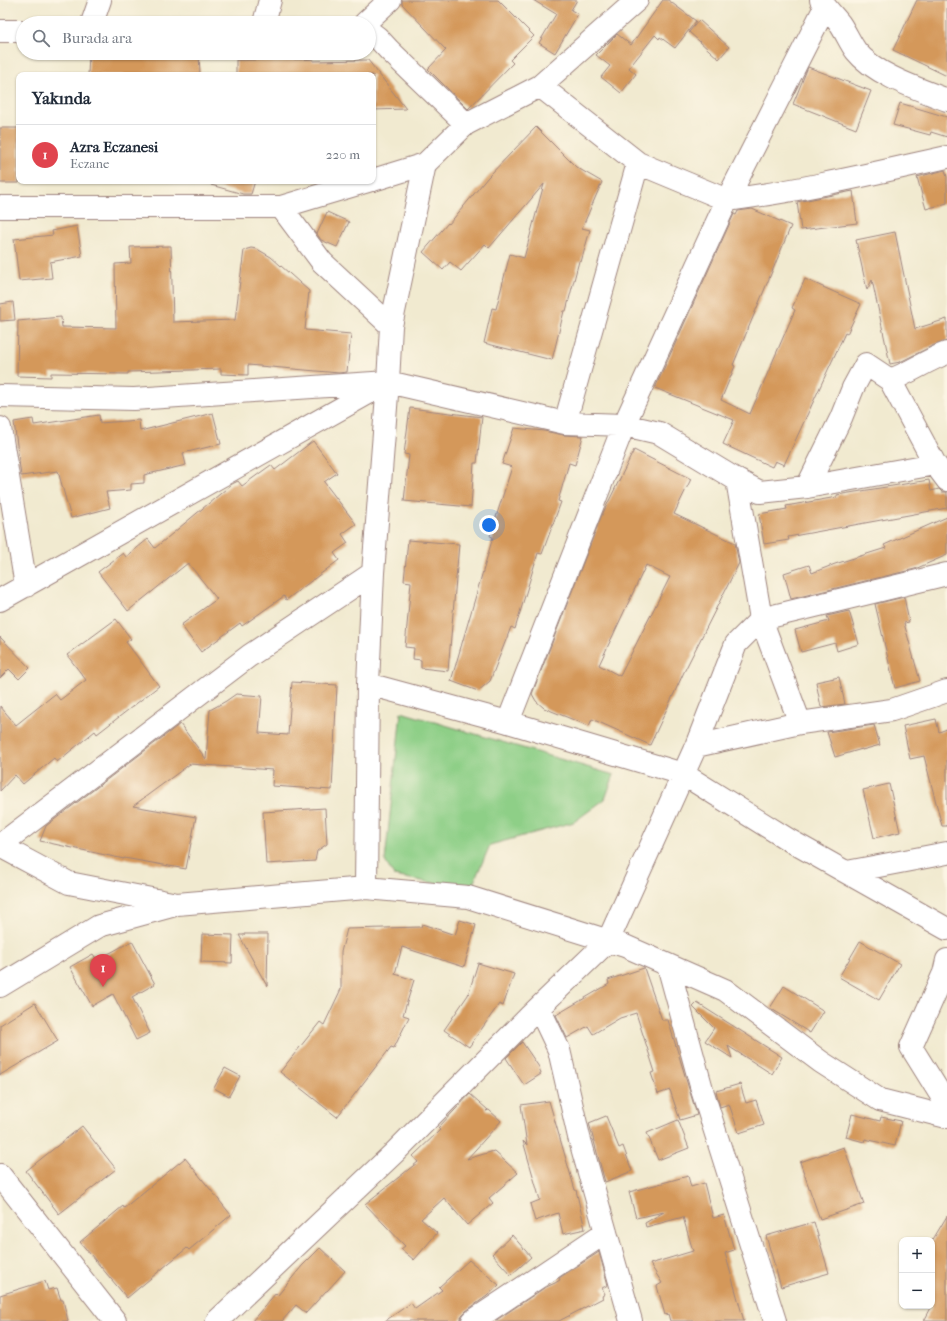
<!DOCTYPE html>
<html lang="tr">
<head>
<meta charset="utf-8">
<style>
	:root { --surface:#fff; --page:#f2f2f3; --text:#1f2937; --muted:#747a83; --line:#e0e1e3; --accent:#7c3aed }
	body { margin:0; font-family:"IM FELL French Canon",serif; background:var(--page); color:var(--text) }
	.controls { position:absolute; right:12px; bottom:12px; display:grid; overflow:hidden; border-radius:8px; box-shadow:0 1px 3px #0004 }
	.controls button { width:36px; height:36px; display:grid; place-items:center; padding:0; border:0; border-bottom:1px solid var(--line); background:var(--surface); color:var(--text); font:20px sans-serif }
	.you { position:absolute; left:489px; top:525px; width:14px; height:14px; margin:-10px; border:3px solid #fff; border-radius:50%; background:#1a73e8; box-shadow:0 0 0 6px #1a73e833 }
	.badge { display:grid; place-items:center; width:26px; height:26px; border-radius:50%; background:var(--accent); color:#fff; font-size:13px; font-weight:700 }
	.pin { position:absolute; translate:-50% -33px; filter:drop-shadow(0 1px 2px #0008) }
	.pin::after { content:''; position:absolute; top:21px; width:14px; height:12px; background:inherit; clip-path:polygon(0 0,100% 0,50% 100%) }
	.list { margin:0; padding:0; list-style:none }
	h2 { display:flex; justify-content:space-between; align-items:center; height:52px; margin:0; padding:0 16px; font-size:17px }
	h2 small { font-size:13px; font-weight:400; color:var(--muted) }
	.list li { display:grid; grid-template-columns:26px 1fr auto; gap:12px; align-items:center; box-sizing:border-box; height:60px; padding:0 16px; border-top:1px solid var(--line) }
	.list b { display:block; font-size:15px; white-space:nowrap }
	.list p { margin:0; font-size:13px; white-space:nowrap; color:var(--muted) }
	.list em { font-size:13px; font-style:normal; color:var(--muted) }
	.icon { flex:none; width:22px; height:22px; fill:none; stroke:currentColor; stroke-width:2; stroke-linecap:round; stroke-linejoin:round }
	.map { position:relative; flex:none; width:947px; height:1321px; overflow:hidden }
	.search { position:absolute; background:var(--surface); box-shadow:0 1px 3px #0004; left:16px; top:16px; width:360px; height:44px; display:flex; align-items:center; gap:10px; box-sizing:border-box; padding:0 14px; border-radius:22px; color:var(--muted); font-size:15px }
	.panel { position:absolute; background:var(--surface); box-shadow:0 1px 3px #0004; left:16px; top:72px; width:360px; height:112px; border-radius:8px }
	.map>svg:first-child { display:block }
	.green { fill:#8ecf87; stroke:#6c7759 }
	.building { fill:#d4985a; fill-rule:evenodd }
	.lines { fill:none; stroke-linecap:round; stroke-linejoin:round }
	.minor-casing { stroke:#9e847e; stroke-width:24 }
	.minor { stroke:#fff; stroke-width:22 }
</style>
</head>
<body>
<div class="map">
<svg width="947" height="1321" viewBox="0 0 947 1321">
	<rect width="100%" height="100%" fill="#fcf5e5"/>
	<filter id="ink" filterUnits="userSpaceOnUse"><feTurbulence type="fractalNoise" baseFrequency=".025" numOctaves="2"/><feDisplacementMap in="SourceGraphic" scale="8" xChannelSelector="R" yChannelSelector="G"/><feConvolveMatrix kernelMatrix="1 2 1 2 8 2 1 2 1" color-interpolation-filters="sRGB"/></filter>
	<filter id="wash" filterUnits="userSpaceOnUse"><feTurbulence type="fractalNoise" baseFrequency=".012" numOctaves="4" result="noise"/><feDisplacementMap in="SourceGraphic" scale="16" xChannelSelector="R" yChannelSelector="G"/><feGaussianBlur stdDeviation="0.9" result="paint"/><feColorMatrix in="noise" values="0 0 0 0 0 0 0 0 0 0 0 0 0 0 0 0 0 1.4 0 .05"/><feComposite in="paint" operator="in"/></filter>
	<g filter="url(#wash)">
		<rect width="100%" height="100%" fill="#f1ead0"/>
		<!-- green -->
		<path class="green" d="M 401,712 L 614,775 L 605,799 L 574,822 L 490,845 L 473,884 L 433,883 L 394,876 L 385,861 Z"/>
		<g id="blocks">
			<!-- building -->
			<path class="building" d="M 402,0 L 498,0 L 534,36 L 510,60 L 513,63 L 468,109 L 428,69 L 446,50 L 402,4 Z
				M 533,0 L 577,0 L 571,10 L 578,14 L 555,53 L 539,43 L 556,14 Z
				M 663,0 L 668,0 L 696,21 L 675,48 L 660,37 L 659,39 L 655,35 L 629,68 L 636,74 L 621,93 L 601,77 L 610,66 L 596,55 L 617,34 L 631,45 Z
				M 917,0 L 947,0 L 947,76 L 893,50 Z
				M 699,20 L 729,47 L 719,59 L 689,32 Z
				M 89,53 L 125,53 L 125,56 L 199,53 L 200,75 L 88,75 Z
				M 313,59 L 313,61 L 368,60 L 406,109 L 373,110 L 373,75 L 236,75 L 236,60 Z
				M 808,67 L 871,91 L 856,129 L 793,104 Z
				M 900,103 L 947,117 L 947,137 L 931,132 L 930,135 L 893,125 Z
				M 536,127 L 576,167 L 602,182 L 582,228 L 590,230 L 581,262 L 579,261 L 566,311 L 564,311 L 552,360 L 484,343 L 492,308 L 496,309 L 510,254 L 524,258 L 544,184 L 489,248 L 485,244 L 461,271 L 450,262 L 443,270 L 423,252 L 448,223 L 449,224 L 488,177 Z
				M 0,128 L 19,128 L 19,183 L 0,183 Z
				M 945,170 L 947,177 L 947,203 L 926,209 L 917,177 Z
				M 211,181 L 255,181 L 251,194 L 243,194 L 211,185 Z
				M 853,191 L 857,223 L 801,230 L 797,202 Z
				M 752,209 L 791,226 L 733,365 L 735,366 L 721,400 L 750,414 L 795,310 L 792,308 L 805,279 L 861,304 L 847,334 L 845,333 L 784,465 L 775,461 L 772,467 L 723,444 L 734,420 L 655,388 L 734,214 L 736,215 L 738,211 Z
				M 327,212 L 349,222 L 337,247 L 321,240 L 317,234 Z
				M 77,226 L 82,256 L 50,262 L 52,278 L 19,281 L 14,239 L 53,235 L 52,231 Z
				M 895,232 L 915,329 L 947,319 L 947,341 L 934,345 L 900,362 L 890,364 L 872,280 L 867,290 L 856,240 Z
				M 171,246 L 173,322 L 235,320 L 244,250 L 251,248 L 257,249 L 271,257 L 309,291 L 305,330 L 351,334 L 347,372 L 339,373 L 248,365 L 248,375 L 221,374 L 221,369 L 128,372 L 128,374 L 51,373 L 51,377 L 17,376 L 18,321 L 61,317 L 62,327 L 116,328 L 115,264 L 131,263 L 130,247 Z
				M 13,302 L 15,320 L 0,321 L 0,304 Z
				M 410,408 L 482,417 L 477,463 L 474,463 L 471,507 L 404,501 L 409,455 L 404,454 Z
				M 213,413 L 221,444 L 183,453 L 186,465 L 144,475 L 144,483 L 131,484 L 131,490 L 106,492 L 110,508 L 71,518 L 58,471 L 21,476 L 14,422 L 33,419 L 34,425 L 99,415 L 100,423 L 139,420 L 140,431 Z
				M 514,428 L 544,431 L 564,435 L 583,436 L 575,465 L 569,463 L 558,501 L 561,502 L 542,554 L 538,553 L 515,629 L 511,627 L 490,681 L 478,691 L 451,681 L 493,537 L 490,536 L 512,467 L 502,464 Z
				M 313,441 L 337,473 L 324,482 L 356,524 L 342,534 L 348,543 L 334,553 L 339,560 L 286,600 L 284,596 L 242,626 L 240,623 L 201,652 L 181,625 L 217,599 L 188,563 L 128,611 L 98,572 L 123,553 L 126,557 L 148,539 L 155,548 L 232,484 L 238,481 L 242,486 L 271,465 L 275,470 Z
				M 634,450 L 691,479 L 674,514 L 735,543 L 739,563 L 684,672 L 650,745 L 592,719 L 589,726 L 544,708 L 536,701 L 532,694 L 601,517 ZM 646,565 L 670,577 L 620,676 L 599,665 Z
				M 929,480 L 931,491 L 939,489 L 942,492 L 947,492 L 947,508 L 788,537 L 789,540 L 764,544 L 759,514 L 787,509 L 786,506 L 837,497 L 837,495 Z
				M 947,517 L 947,555 L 915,569 L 791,599 L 784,573 L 809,565 L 812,573 L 835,564 L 886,548 L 884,545 Z
				M 408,540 L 459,544 L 448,671 L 421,668 L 421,660 L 413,659 L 414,648 L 405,647 L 411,582 L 404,581 Z
				M 904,597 L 909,622 L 904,623 L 920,681 L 895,688 L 875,604 Z
				M 849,611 L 859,644 L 837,651 L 835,643 L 801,652 L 795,630 L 829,621 L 827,616 Z
				M 116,619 L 131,639 L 126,642 L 159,686 L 97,734 L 95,731 L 57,762 L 54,758 L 23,784 L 15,775 L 0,791 L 0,706 L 16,725 L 55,694 L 60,700 L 86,680 L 67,655 Z
				M 0,637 L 30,668 L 19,679 L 9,669 L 0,678 Z
				M 839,677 L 845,704 L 821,707 L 816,682 Z
				M 292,682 L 337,685 L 332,790 L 272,786 L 273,770 L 190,764 L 133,806 L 196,817 L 186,869 L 124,858 L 124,859 L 40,841 L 46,826 L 180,724 L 206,759 L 210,710 L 226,701 L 236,694 L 262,696 L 259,733 L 288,735 Z
				M 936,719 L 939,732 L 947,729 L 947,826 L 942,826 L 924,756 L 910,759 L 903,726 Z
				M 874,725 L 880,745 L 862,750 L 862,749 L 835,757 L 827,732 Z
				M 889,784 L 900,832 L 874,838 L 863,790 Z
				M 325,808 L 327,844 L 317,851 L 315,861 L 266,864 L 263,812 Z
				M 460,920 L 476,925 L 464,967 L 402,947 L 395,974 L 414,980 L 403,1015 L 409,1017 L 394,1048 L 391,1047 L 337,1117 L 280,1072 L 320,1022 L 324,1025 L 341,989 L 341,952 L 347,929 L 421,927 L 422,924 L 455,935 Z
				M 202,934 L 233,935 L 232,963 L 201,962 Z
				M 244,934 L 268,934 L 267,986 L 239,935 L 244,935 Z
				M 132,941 L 155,984 L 132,997 L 150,1033 L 136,1040 L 113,994 L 92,1006 L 70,967 L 93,954 L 97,960 Z
				M 860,941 L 900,964 L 879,1000 L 839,977 Z
				M 478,963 L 514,974 L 503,1006 L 499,1004 L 469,1047 L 444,1030 L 468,995 Z
				M 644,968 L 662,1020 L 668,1020 L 697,1115 L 680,1120 L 670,1090 L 658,1094 L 651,1073 L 655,1072 L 636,1013 L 620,1018 L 593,1034 L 588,1026 L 567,1038 L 556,1015 L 609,984 L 608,980 Z
				M 784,986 L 824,1011 L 810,1033 L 770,1008 Z
				M 35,1003 L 58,1041 L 0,1075 L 0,1025 Z
				M 697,1003 L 782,1057 L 772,1074 L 728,1046 L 732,1058 L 705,1041 L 714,1028 L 693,1007 Z
				M 522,1042 L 539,1067 L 541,1074 L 524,1085 L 506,1058 Z
				M 225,1068 L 240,1076 L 229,1096 L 214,1088 Z
				M 740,1084 L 746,1103 L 756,1100 L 764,1125 L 739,1133 L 729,1104 L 720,1107 L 716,1091 Z
				M 470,1094 L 488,1110 L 486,1111 L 489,1110 L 501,1121 L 467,1159 L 494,1151 L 518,1173 L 489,1198 L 493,1203 L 467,1225 L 444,1198 L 421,1219 L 437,1233 L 414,1260 L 401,1249 L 405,1246 L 365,1204 L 418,1162 L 413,1156 L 440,1130 L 438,1128 Z
				M 549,1101 L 575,1190 L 576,1190 L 585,1229 L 563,1234 L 558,1213 L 535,1221 L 530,1204 L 540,1200 L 523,1141 L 527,1145 L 521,1105 Z
				M 852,1114 L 880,1121 L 881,1117 L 901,1121 L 895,1146 L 865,1139 L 864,1142 L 846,1137 Z
				M 606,1116 L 619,1148 L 623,1146 L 632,1171 L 605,1182 L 589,1123 Z
				M 678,1120 L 689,1148 L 658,1160 L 647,1133 Z
				M 82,1126 L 116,1169 L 59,1214 L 26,1171 Z
				M 844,1147 L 864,1204 L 820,1219 L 800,1162 Z
				M 185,1158 L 231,1215 L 189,1250 L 187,1248 L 127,1298 L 80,1242 L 123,1206 L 124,1208 Z
				M 688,1176 L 691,1187 L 704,1183 L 713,1218 L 724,1215 L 734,1250 L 725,1253 L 744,1321 L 670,1321 L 668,1314 L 665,1315 L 657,1286 L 662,1283 L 650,1264 L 693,1251 L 683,1217 L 646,1227 L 645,1223 L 664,1212 L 636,1218 L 629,1192 Z
				M 947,1216 L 947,1321 L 924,1321 L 932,1306 L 932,1241 Z
				M 814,1222 L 829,1273 L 781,1287 L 766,1236 Z
				M 512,1235 L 531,1257 L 511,1275 L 492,1254 Z
				M 320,1248 L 345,1271 L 327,1291 L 326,1291 L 306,1313 L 296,1305 L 282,1321 L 252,1321 L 276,1293 L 278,1295 L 302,1266 Z
				M 599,1252 L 608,1285 L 602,1288 L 605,1294 L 602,1296 L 603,1298 L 559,1321 L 495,1321 L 544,1288 L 555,1283 L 560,1280 L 559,1278 Z
				M 469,1260 L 499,1285 L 487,1296 L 466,1311 L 462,1315 L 460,1321 L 385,1321 L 411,1303 L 415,1309 L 442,1290 L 439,1287 Z
				M 45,1281 L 48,1290 L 57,1288 L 61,1300 L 63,1300 L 68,1321 L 0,1321 L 0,1295 Z"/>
		</g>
	</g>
	<g filter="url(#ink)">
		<use href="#blocks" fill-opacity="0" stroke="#9e847e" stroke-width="1"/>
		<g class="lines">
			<defs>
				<path id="minor" d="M 637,0 L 540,86 L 638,163 L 727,200 L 825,7
					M 821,0 C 826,9 834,16 840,24 C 846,33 850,43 856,51 C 875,75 919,89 947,100
					M 92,23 L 100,0
					M 264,23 L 270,0
					M 365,23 L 390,0
					M 0,31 L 23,31
					M 369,31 L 377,37 L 389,50 L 466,124
					M 373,180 L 425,164 L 466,124 L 540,86
					M 0,207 L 281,207 L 368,181
					M 391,326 L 425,164
					M 0,396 L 134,399 L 388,382 L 391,326 L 322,262 L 281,207
					M 565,423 L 638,163
					M 0,428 L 26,586
					M 935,464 L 890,380 C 910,373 927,360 947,353
					M 737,480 L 761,619 L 800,723 L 892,710 L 947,691
					M 807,487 L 841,418 L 853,388 L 866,364 L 890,380
					M 0,600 L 388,382 L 565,423 L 624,425 L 659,433 L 737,480 L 760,492 L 807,487 L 935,464 L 947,480
					M 368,684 L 508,722 L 683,774 L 789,840 L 947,929
					M 508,722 L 624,425 L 727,200 C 800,191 875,173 947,157
					M 696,746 L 800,723
					M 0,845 L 249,656 L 373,573
					M 0,846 L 69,883 L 177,904 L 366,888 L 468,897 L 625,946 L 725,990 L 821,1062 L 880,1100 L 947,1117
					M 847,872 L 947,853
					M 366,888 L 368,684 L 373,573 L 388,382
					M 947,960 L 944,973 L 911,1047 L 947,1105
					M 668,965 L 703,1093 L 775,1321
					M 0,986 L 99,926 L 172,906
					M 539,1008 L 559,1050 L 579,1137 L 631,1321
					M 0,1175 L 115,1321
					M 217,1321 L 394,1153 L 529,1017 L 608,941 L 696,746 L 736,644 L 761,619 L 947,574
					M 473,1321 L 606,1232"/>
			</defs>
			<!-- minor casing -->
			<use href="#minor" class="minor-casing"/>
			<!-- minor -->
			<use href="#minor" class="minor"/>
		</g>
	</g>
</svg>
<div class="controls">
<button>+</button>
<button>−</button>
</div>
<div class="you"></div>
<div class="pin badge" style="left:103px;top:987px;background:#e0444e">1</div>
<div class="search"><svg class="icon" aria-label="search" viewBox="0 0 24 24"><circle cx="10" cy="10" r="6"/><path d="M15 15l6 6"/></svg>Burada ara</div>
<section class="panel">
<h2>Yakında<small></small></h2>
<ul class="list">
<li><span class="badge" style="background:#e0444e">1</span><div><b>Azra Eczanesi</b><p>Eczane</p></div><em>220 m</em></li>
</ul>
</section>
</div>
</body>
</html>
